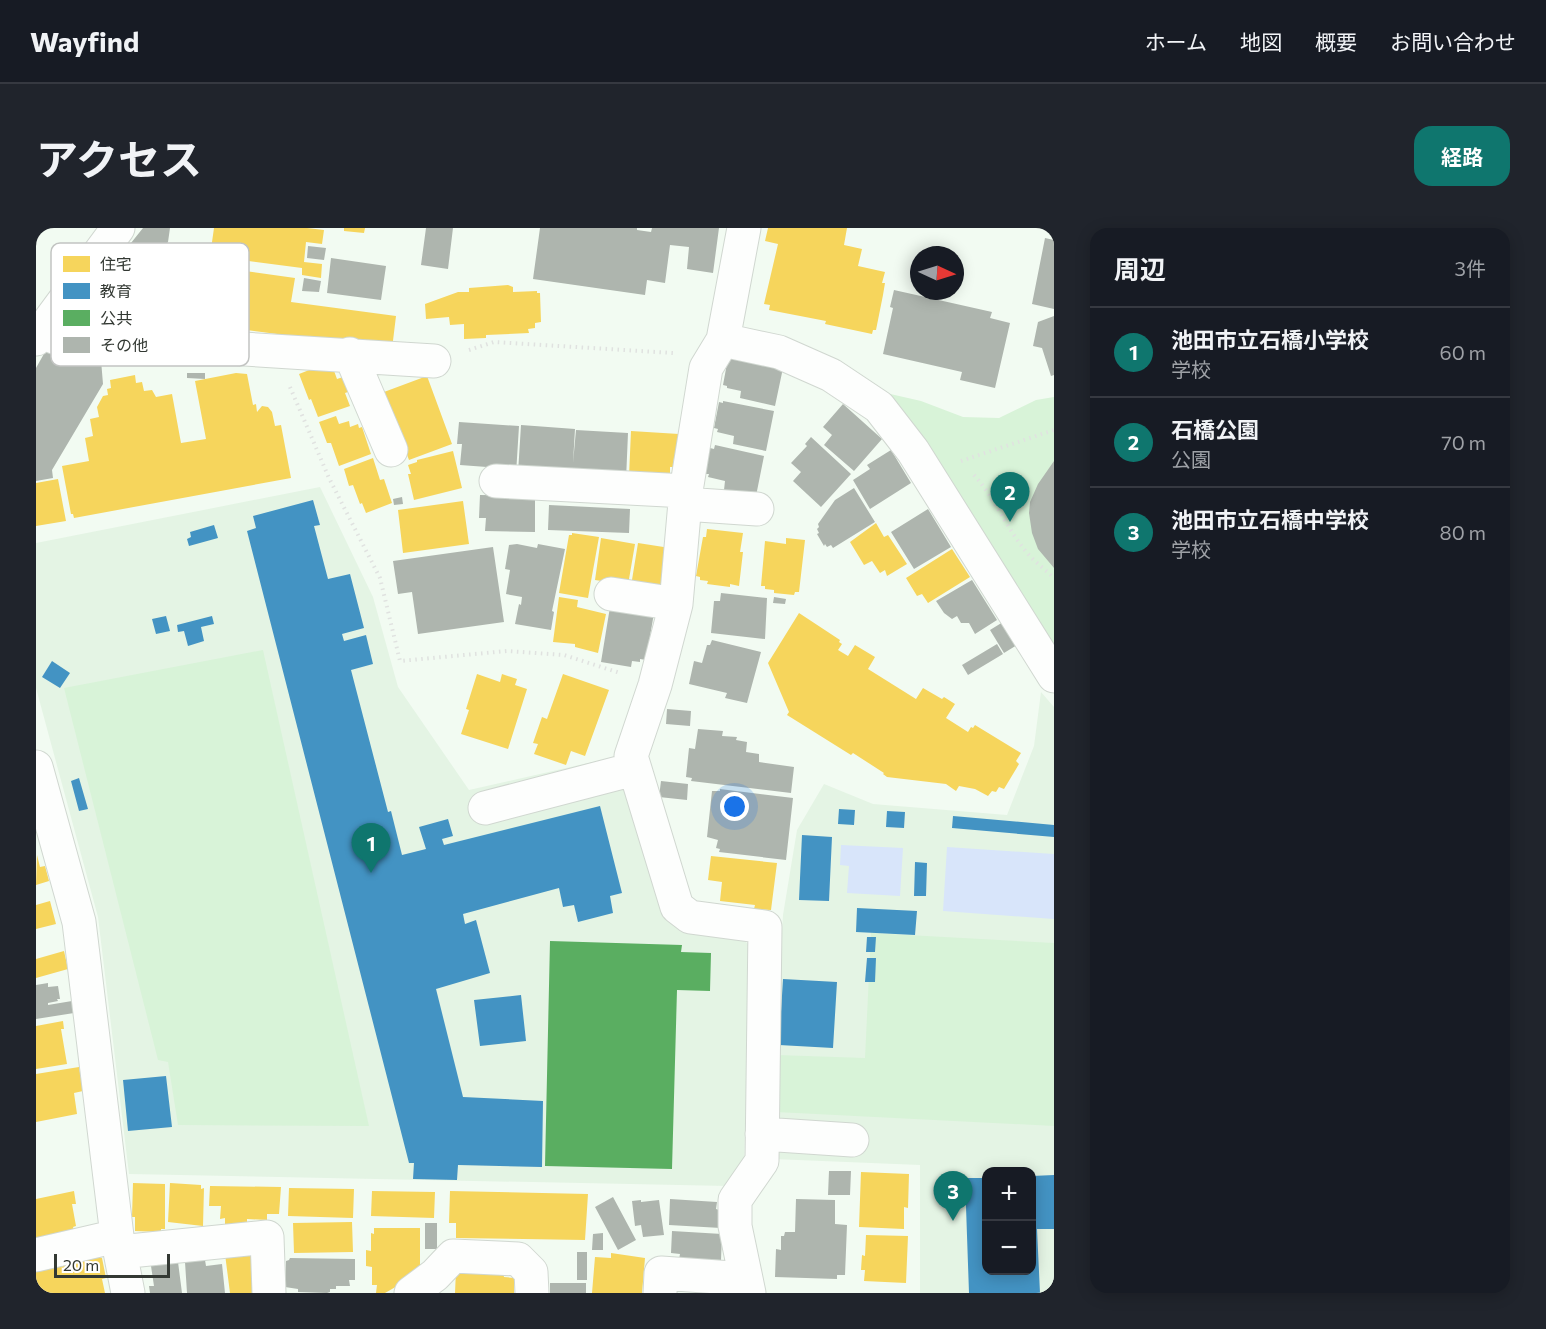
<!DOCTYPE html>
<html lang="ja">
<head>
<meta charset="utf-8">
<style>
	:root { --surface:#171b24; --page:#20242c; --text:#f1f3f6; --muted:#9ea1a6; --line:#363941; --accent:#0f766e }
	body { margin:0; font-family:Commissioner,"Noto Sans JP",sans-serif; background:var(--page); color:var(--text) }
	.controls { position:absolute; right:18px; bottom:18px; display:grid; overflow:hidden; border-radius:12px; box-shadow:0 3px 15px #0003 }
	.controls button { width:54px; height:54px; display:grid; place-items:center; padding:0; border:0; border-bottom:2px solid var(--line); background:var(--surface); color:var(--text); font:30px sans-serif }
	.compass { position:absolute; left:874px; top:18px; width:54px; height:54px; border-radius:50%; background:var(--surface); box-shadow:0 3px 15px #0003; rotate:94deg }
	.scale { position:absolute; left:18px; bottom:15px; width:116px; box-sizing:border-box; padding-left:6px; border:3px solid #333933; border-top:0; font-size:16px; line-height:21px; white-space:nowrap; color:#333933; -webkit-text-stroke:4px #fff; paint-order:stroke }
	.you { position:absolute; left:699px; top:579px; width:21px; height:21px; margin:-15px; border:4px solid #fff; border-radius:50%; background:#1a73e8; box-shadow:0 0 0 9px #1a73e833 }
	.badge { display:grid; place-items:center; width:39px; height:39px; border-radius:50%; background:var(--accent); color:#fff; font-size:20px; font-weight:700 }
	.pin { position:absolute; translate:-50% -50px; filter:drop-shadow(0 2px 3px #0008) }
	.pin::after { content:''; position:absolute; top:32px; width:21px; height:18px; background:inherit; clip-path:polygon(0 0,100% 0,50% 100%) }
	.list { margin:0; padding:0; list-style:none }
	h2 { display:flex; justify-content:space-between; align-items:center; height:78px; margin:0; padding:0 24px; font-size:26px }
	h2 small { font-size:20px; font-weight:400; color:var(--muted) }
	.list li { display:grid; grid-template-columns:39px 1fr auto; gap:18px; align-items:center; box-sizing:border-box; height:90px; padding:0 24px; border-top:2px solid var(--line) }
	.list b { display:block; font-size:22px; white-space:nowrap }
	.list p { margin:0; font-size:20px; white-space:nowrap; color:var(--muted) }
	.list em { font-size:20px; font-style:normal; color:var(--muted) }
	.map { position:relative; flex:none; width:1018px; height:1065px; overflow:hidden; border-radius:18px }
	header { display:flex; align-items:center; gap:36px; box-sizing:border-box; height:84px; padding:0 30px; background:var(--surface); border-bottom:2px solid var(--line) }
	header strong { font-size:28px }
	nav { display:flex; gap:33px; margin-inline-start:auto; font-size:21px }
	.intro { display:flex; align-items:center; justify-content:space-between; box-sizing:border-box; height:144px; padding:0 36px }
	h1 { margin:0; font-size:42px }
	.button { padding:15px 27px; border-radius:18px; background:var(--accent); color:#fff; font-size:21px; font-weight:700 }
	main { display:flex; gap:36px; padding:0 36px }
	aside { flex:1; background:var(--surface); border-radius:18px; box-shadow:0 3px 15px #0003 }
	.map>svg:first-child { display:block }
	.built { fill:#e4f4e4; fill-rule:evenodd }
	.green { fill:#d8f3d8 }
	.water { fill:#d8e5fa }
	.homes { fill:#f6d55c }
	.schools { fill:#4393c3 }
	.public { fill:#5aae61 }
	.building { fill:#aeb5ae }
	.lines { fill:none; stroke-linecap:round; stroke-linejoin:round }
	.minor-casing { stroke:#d0d7d0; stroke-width:35 }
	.path { stroke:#e0e2e0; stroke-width:4; stroke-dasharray:1.5 4.5; stroke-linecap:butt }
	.minor { stroke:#fdfefd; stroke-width:33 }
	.key { fill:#fff; stroke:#c2c4c2; stroke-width:1.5 }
	.key-label { font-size:16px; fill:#333933 }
</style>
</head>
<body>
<header>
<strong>Wayfind</strong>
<nav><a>ホーム</a><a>地図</a><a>概要</a><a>お問い合わせ</a></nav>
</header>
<div class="intro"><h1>アクセス</h1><a class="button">経路</a></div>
<main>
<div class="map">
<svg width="1018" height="1065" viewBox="0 0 1018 1065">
	<rect width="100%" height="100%" fill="#f2fbf2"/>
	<!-- built -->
	<path class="built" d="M 284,259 L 337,369 L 362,459 L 433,562 L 583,528 L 633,692 L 705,710 L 713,717 L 745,718 L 747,687 L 761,602 L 788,556 L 837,576 L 971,587 L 998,518 L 1005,464 L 1018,479 L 1018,1065 L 884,1065 L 884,937 L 737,931 L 713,744 L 708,940 L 692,958 L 93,946 L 62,689 L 0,460 L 0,315 ZM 951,944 L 996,944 L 996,1042 L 951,1042 Z"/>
	<!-- green -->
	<path class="green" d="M 850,165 L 885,173 L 927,189 L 963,190 L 1000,172 L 1018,169 L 1018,430 Z
		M 227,422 L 333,898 L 142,897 L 132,834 L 122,832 L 28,460 Z
		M 835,705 L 1018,715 L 1018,898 L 740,884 L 741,827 L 829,830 Z"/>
	<!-- water -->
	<path class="water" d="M 805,617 L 867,620 L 864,668 L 811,665 L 813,638 L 804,637 Z
		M 911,619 L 1018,626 L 1018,691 L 907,683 Z"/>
	<!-- homes -->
	<path class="homes" d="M 178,0 L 271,0 L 288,2 L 286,16 L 270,14 L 268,34 L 286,36 L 285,50 L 266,47 L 266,40 L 182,29 L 182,27 L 178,26 L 179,21 L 175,21 Z
		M 308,0 L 329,0 L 328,5 L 308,3 Z
		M 732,0 L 811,0 L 808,17 L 826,21 L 822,38 L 849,44 L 846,55 L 849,55 L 847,67 L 840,102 L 837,102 L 836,106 L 789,96 L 790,93 L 733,82 L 734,77 L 728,76 L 742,16 L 729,13 Z
		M 188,40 L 259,50 L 255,74 L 360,88 L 356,121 L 180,98 Z
		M 472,57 L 477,59 L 477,64 L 501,63 L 501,65 L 504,65 L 505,94 L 499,95 L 499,100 L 492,101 L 493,105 L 450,107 L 450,110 L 428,111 L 428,96 L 414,97 L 413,89 L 390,91 L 389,76 L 422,64 L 433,64 L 433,60 Z
		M 281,139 L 282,143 L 292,139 L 297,140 L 301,151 L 307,149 L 312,164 L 309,165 L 314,178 L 282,189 L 275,171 L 273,172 L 263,146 Z
		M 200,145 L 211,146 L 217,177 L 220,176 L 221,184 L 226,178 L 232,179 L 236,184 L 239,198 L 245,197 L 255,250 L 38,290 L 37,286 L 35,286 L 26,238 L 53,233 L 49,210 L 57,208 L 54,191 L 63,189 L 61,179 L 67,168 L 72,167 L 71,161 L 75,160 L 74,152 L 99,147 L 100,155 L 106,154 L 108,163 L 116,162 L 120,169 L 136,166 L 145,215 L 170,211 L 159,153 Z
		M 391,148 L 416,216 L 373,232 L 348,164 Z
		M 300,188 L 303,196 L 313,193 L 314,199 L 322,196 L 323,200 L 326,199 L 335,226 L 303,238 L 295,215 L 291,215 L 283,194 Z
		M 595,203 L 643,206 L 641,230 L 638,230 L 637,239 L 634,239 L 634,246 L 593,248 Z
		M 417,223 L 426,260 L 378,272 L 372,246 L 375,246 L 372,237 L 381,234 L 381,232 Z
		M 337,230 L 344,252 L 348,251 L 356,275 L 330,285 L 326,275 L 324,276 L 317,257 L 313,258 L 308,241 Z
		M 22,251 L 30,293 L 0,298 L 0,255 Z
		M 427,273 L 433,316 L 367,325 L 362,282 Z
		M 840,295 L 848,309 L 852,307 L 871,336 L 851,348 L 849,342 L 844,345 L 836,333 L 828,337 L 814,314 Z
		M 671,301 L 707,305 L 704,324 L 707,324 L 703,358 L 694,356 L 694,359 L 671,356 L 672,353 L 664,352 L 664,349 L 660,348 L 667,309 L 670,309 Z
		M 536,305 L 563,309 L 552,370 L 523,365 L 533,307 L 536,307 Z
		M 565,310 L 599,316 L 592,357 L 559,352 Z
		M 750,310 L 769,312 L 763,364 L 759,364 L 758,367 L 738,365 L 738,362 L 729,361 L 729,358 L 725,358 L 729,313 L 750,316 Z
		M 602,315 L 634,320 L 626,363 L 595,358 Z
		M 916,321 L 934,349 L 892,375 L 886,366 L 881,368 L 870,350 Z
		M 523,369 L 542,372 L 541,379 L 570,386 L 562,425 L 539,419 L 539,416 L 517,414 Z
		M 763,385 L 804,412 L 803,414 L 806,416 L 802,422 L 812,428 L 819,417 L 839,429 L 832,441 L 880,471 L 887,460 L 906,471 L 908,469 L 919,476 L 910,490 L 932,504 L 935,499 L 937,500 L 939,497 L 985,525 L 980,533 L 983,536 L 968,561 L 963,559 L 960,564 L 956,563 L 952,568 L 939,561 L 923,558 L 920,563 L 910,556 L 851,549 L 847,546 L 848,545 L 817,525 L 815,527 L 751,487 L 753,484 L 732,435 Z
		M 441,446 L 464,454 L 466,446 L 481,451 L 479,457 L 491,461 L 472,521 L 425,506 L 433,482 L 430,481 Z
		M 527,446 L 573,462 L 549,528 L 535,523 L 530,537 L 498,526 L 502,516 L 497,515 L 506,489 L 511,491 Z
		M 1,627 L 4,639 L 9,638 L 13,653 L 0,657 Z
		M 675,628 L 741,635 L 735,682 L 718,681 L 719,677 L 684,673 L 686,654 L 672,652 Z
		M 14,673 L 20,696 L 0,701 L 0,677 Z
		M 28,723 L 32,741 L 0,750 L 0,731 Z
		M 27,793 L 28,801 L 25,801 L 31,836 L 0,841 L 0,798 Z
		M 43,839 L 47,863 L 38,865 L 41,886 L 0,894 L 0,846 Z
		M 825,944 L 873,946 L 872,980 L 868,979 L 868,1001 L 823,999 Z
		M 97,955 L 129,956 L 129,1001 L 125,1001 L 125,1004 L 99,1003 L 99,989 L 96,989 Z
		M 134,955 L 165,957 L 165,961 L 168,960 L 167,998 L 132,994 Z
		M 174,958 L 245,959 L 243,986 L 231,986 L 231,992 L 211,991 L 211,996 L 189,997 L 189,990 L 184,991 L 185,978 L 173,978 Z
		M 253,960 L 318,961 L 317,990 L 252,988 Z
		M 38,963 L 40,976 L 36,976 L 40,998 L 37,999 L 38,1002 L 0,1010 L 0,971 Z
		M 336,963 L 399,964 L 398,990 L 335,988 Z
		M 414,963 L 552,966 L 549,1012 L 420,1010 L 420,995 L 413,995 Z
		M 316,994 L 317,1024 L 258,1025 L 257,995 Z
		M 338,1000 L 384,1000 L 384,1045 L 349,1065 L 340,1065 L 341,1057 L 336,1057 L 336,1039 L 330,1038 L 330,1022 L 335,1023 L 335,1005 L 338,1006 Z
		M 830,1007 L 872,1008 L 870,1055 L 828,1053 L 829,1042 L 825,1042 L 826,1027 L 829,1028 Z
		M 575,1025 L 609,1030 L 606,1065 L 556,1065 L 559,1029 L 575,1030 Z
		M 189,1026 L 217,1027 L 222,1065 L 194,1065 Z
		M 62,1029 L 66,1030 L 70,1050 L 66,1051 L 69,1065 L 0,1065 L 0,1042 Z
		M 420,1042 L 467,1044 L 468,1049 L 478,1050 L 478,1065 L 419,1065 Z"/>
	<!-- schools -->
	<path class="schools" d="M 277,272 L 284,297 L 278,298 L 292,351 L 314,346 L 328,400 L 306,406 L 308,413 L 330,407 L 337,436 L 315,442 L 352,584 L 355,583 L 366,627 L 390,621 L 383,599 L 412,591 L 417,608 L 406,611 L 408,617 L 564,578 L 586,665 L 574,668 L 577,685 L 542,694 L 538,677 L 527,679 L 523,660 L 427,686 L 429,696 L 440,692 L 454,745 L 400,761 L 427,869 L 507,873 L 506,939 L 422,937 L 421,952 L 377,951 L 378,935 L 373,935 L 211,303 L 220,300 L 217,288 Z
		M 178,297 L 182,310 L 153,318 L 151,311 L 155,309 L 154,304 Z
		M 130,388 L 134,403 L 120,406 L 116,391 Z
		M 176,388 L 178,396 L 165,399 L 168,413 L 152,418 L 148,403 L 142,404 L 141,397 Z
		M 16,433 L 34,445 L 24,460 L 6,449 Z
		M 43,550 L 52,581 L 43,583 L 35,553 Z
		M 803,581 L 819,582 L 818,597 L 802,596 Z
		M 851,583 L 869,584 L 868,600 L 850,599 Z
		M 917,588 L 1018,597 L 1018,609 L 916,600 Z
		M 766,607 L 796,609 L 793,673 L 763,672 Z
		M 879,634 L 891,635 L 890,668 L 878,668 Z
		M 821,680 L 881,683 L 879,707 L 820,704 Z
		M 831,709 L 840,709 L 839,724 L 830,724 Z
		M 831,730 L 840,730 L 839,754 L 829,754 Z
		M 747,751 L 801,754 L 797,820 L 743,817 Z
		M 485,767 L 490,813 L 444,818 L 438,772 Z
		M 130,848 L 136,899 L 92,903 L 87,852 Z
		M 1018,947 L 1018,1001 L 1001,1001 L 1004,1065 L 933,1065 L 929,950 L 951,950 L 951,1042 L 996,1042 L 996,948 Z"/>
	<!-- public -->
	<path class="public" d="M 514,713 L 646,717 L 645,724 L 675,725 L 674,763 L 641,762 L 636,941 L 509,938 Z"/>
	<!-- building -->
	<path class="building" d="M 107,0 L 134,0 L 132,14 L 105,47 L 83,30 Z
		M 390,0 L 417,0 L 412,41 L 385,37 Z
		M 504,0 L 601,0 L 601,2 L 615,4 L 616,0 L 683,0 L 677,45 L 651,41 L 653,19 L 634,17 L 629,55 L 611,52 L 609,67 L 497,51 Z
		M 1009,10 L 1018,12 L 1018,81 L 996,76 Z
		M 272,18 L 290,20 L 288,32 L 271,30 Z
		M 295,30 L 350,38 L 345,72 L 291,65 Z
		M 268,50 L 285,53 L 283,64 L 266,63 Z
		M 858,62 L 956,84 L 954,90 L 974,95 L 959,160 L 924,152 L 926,144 L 847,126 L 857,80 L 854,79 Z
		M 1018,88 L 1018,147 L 1015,148 L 1006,120 L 997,118 L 1002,94 Z
		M 9,124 L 65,132 L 67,156 L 16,242 L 17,250 L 0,253 L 0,140 Z
		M 696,129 L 747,140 L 739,178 L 704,170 L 705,163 L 691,160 L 691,158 L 687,157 L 692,130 Z
		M 151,145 L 169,145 L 169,151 L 151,150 Z
		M 687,173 L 738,183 L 730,223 L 697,216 L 698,208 L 681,204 L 682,201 L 678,200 L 683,174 L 687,175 Z
		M 807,176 L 846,211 L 818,243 L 788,217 L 796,207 L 787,199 Z
		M 423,194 L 483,198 L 480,246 L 451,244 L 451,239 L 424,237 L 426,216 L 421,216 Z
		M 485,197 L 539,201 L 537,235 L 540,202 L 592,205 L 590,252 L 482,245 Z
		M 775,209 L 815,246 L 785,279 L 757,253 L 765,244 L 755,235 L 771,218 L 769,216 Z
		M 679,217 L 728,228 L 720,268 L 688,262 L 689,253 L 672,249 L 673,246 L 669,246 L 674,220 L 678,221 Z
		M 855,222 L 875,255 L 834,281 L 817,252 L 834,241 L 831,237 Z
		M 1018,233 L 1018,340 L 1002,321 L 996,305 L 993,285 L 994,274 L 1002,256 Z
		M 818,260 L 839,294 L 797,320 L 795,317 L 791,319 L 789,316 L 788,318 L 781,306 L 783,305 L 781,301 L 783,299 L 782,296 L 799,272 Z
		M 444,267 L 499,268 L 499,304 L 449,303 L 450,290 L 443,290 Z
		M 366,269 L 367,276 L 358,277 L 357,271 Z
		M 513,277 L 594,281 L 593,305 L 512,302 Z
		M 892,281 L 915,319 L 878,341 L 855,304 Z
		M 481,316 L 501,320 L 502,316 L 529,321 L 516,383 L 518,384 L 515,402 L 479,396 L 483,376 L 485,377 L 486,369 L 470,366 L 474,342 L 469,341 L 473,317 Z
		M 457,319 L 468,394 L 382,406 L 376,364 L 362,366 L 357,333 Z
		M 936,352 L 961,392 L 939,406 L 933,395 L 925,395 L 921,388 L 916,391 L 908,385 L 900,373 Z
		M 685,365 L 731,370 L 729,411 L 675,405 L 678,373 L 684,373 Z
		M 738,369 L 750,371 L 749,376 L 737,375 Z
		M 574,379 L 618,385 L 610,432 L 604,431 L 604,434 L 596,433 L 595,439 L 565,434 Z
		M 967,394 L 981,417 L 968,425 L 954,402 Z
		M 676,412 L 725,424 L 711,475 L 689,470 L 691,465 L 653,456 L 658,433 L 666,435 L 671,417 L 674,417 Z
		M 961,416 L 967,426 L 932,447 L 926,437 Z
		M 631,481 L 655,483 L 654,498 L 630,496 Z
		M 662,501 L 687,503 L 686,508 L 701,509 L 700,512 L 711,514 L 710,524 L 723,526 L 723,534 L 758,539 L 755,565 L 655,553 L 656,550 L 650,549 L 653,520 L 659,521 Z
		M 625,553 L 652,556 L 651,572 L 623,569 Z
		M 684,561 L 757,570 L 750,632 L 683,624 L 684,621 L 680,620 L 682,612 L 671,609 L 676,563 L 684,563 Z
		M 12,755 L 12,759 L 22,758 L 24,771 L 21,771 L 22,773 L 12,775 L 12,777 L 36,773 L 38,785 L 0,791 L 0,757 Z
		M 793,943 L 815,943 L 814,967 L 792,967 Z
		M 577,969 L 600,1012 L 582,1022 L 559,979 Z
		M 634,971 L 681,974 L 680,981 L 683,982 L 685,1000 L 633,997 Z
		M 760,971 L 799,972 L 799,996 L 811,997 L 809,1047 L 801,1047 L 801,1051 L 739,1049 L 740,1021 L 745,1022 L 745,1008 L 748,1008 L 749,1004 L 759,1004 Z
		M 605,972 L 605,974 L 623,972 L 628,1007 L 607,1009 L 605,997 L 599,998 L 596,973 Z
		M 389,995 L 401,995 L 401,1021 L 389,1021 Z
		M 636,1003 L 686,1006 L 685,1032 L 643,1031 L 644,1026 L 635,1025 Z
		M 567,1005 L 567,1022 L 556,1022 L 557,1006 Z
		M 541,1024 L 551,1024 L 551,1052 L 541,1052 Z
		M 254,1030 L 319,1031 L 319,1052 L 313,1052 L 314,1058 L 300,1058 L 300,1061 L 294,1061 L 294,1064 L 291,1065 L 262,1064 L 262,1061 L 249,1059 L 250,1033 L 253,1032 Z
		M 169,1032 L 170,1038 L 186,1036 L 189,1065 L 151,1065 L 149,1034 Z
		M 142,1034 L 146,1065 L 114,1065 L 113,1058 L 118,1058 L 115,1038 Z
		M 514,1055 L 550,1055 L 550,1065 L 514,1065 Z"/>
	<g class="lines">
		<defs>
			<path id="minor" d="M 708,0 L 687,112 L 670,140 L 650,263 L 640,376 L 619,457 L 595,528 L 641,679 L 654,689 L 729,699 L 726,933 L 699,972 L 699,998 L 713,1065
				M 0,102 L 28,113 L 104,120 L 128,116 L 398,133
				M 0,111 L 82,0
				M 687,112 L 743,124 L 795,147 L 843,179 L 877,223 L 1018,448
				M 314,126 L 355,222
				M 460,253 L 650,263
				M 648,276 L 721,281
				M 575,366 L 640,376
				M 0,539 L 43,694 L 81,1008 L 92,1065
				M 449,580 L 598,541
				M 726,906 L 816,912
				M 84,1024 L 231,1009 L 233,1065
				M 0,1027 L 81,1008
				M 375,1065 L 399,1047 L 417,1028 L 482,1031 L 495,1044 L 496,1065
				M 624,1065 L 625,1045 L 710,1051"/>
		</defs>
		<!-- minor casing -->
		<use href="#minor" class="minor-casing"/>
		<!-- path -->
		<path class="path" d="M 433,122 L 458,114 L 637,125
			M 254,159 L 293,250 L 344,350 L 364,433 L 471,423 L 528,427 L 584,445
			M 925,233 L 1018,202
			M 938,247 C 960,271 971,303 994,328 C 1001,336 1010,342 1018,350"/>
		<!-- minor -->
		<use href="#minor" class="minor"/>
	</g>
	<!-- legend -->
	<rect x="15" y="15" width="198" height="123" rx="9" class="key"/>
	<rect x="27" y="28" width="27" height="16" fill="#f6d55c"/>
	<rect x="27" y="55" width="27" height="16" fill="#4393c3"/>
	<rect x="27" y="82" width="27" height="16" fill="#5aae61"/>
	<rect x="27" y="109" width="27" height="16" fill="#aeb5ae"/>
	<g class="key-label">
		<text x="64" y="42">住宅</text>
		<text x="64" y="69">教育</text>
		<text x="64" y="96">公共</text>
		<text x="64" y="123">その他</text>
	</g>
</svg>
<div class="controls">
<button>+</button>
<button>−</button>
</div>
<svg class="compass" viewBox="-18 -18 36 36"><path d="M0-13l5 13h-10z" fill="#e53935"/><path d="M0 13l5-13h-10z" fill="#9ea1a6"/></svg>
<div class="scale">20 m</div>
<div class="you"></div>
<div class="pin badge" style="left:335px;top:645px">1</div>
<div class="pin badge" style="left:974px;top:294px">2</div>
<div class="pin badge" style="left:917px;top:993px">3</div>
</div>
<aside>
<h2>周辺<small>3件</small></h2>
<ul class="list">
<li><span class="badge">1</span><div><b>池田市立石橋小学校</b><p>学校</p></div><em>60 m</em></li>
<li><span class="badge">2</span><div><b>石橋公園</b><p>公園</p></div><em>70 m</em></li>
<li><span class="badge">3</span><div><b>池田市立石橋中学校</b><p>学校</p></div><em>80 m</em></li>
</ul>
</aside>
</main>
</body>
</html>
